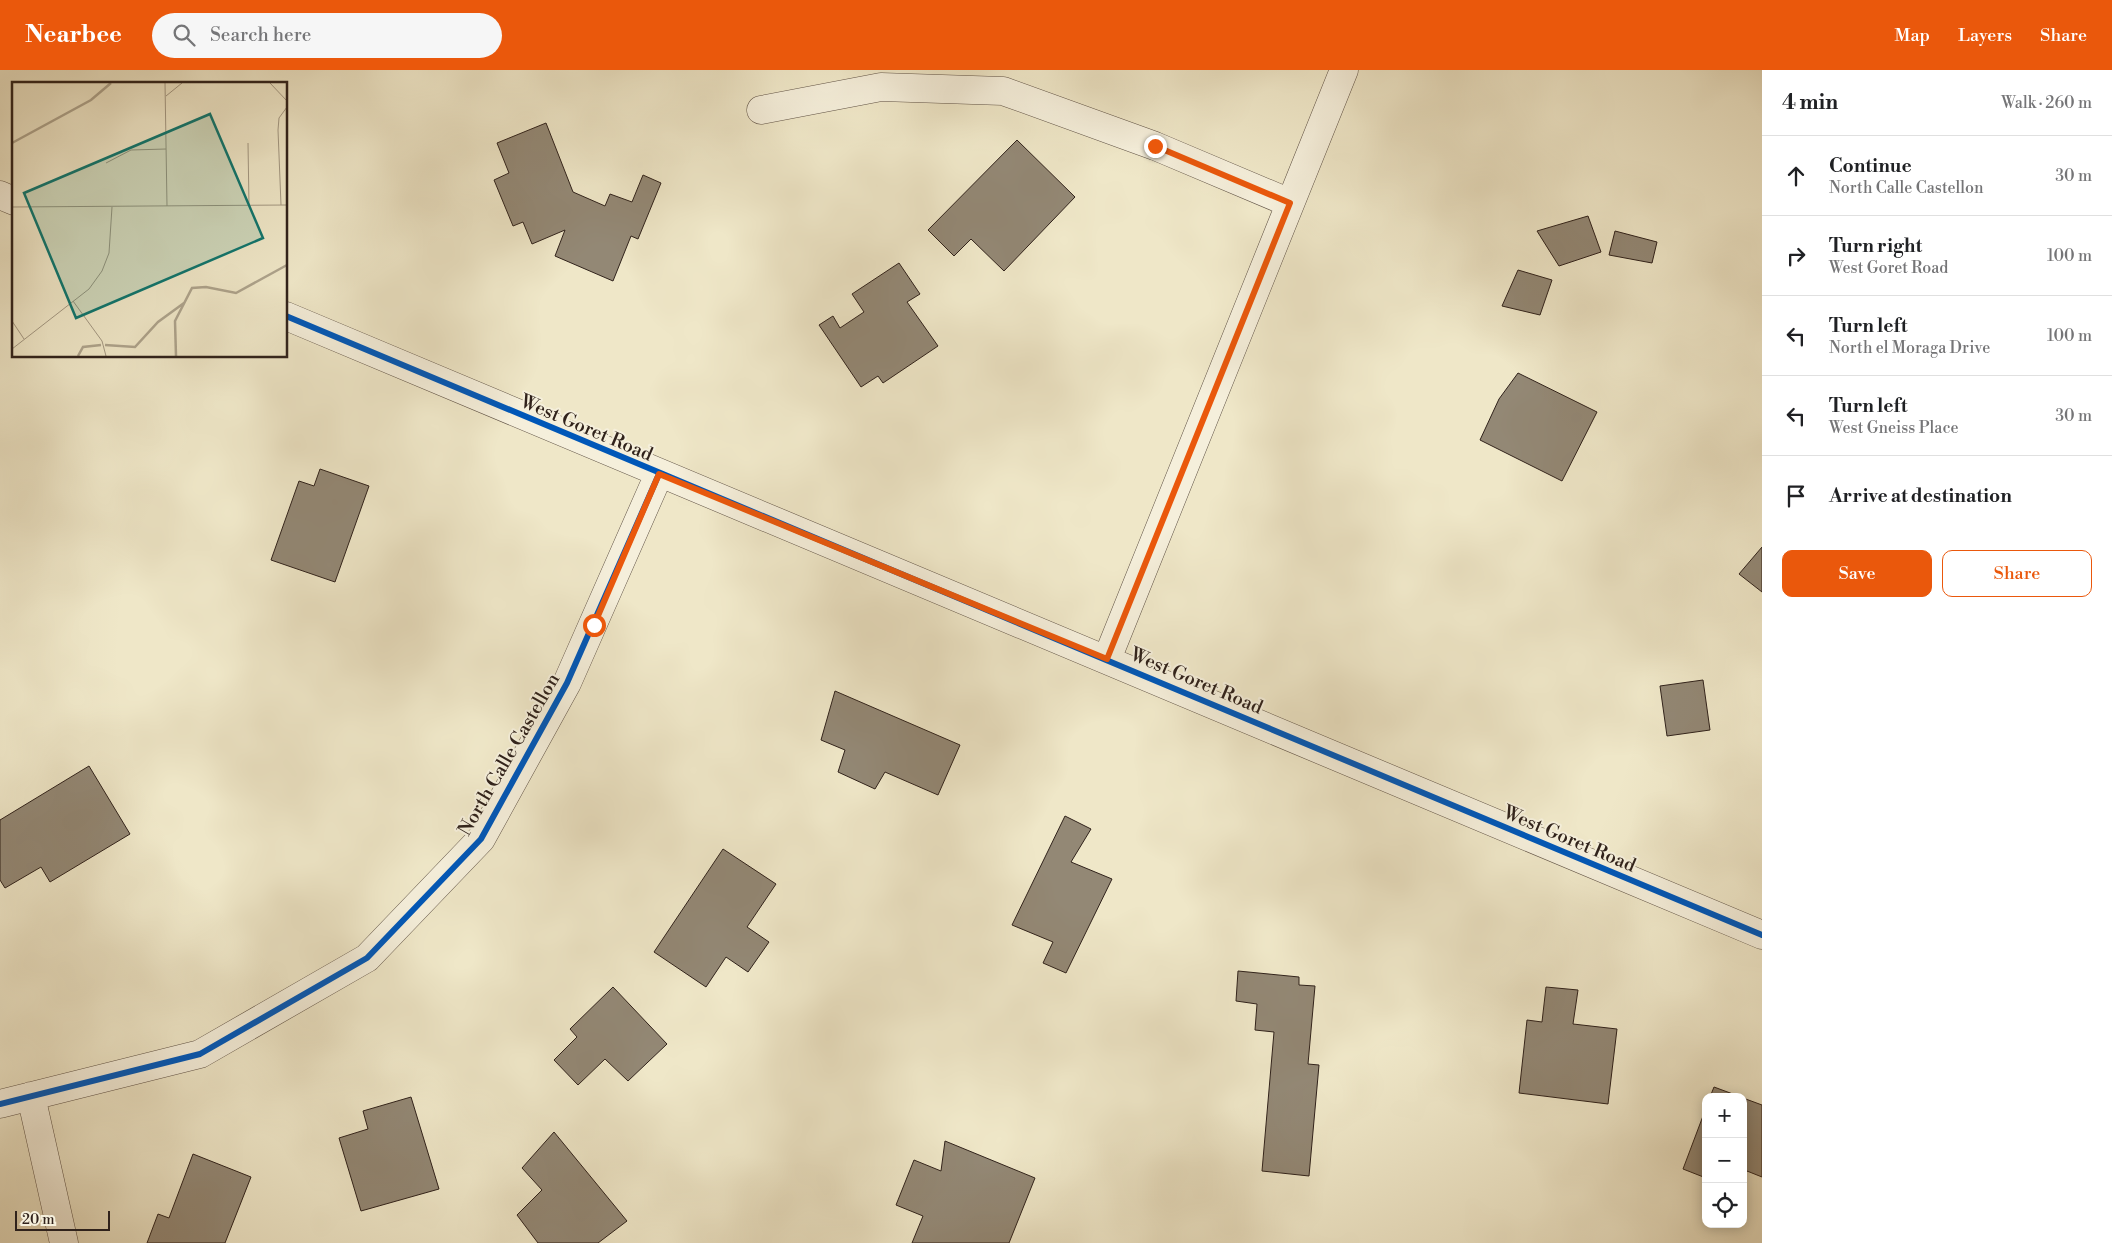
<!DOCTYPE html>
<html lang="en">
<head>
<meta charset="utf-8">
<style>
	:root { --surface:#fff; --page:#f6f6f6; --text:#202124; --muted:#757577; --line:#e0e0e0; --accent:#ea580c }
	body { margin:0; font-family:"Libre Bodoni",serif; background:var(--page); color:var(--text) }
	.controls { position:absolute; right:15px; bottom:15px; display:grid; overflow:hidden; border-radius:10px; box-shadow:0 2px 12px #0003 }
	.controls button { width:45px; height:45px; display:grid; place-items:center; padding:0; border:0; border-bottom:1px solid var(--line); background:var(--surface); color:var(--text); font:25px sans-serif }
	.scale { position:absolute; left:15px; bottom:12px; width:95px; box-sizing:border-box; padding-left:5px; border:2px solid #30221b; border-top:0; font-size:14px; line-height:18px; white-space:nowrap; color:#30221b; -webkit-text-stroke:4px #f5efdb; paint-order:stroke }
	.stop { position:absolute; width:15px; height:15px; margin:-11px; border:4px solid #ea580c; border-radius:50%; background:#fff }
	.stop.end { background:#ea580c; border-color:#fff; box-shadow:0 1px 5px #0008 }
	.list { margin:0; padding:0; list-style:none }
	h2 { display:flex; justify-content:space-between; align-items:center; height:65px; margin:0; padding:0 20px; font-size:21px }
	h2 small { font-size:16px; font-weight:400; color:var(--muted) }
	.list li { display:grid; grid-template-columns:32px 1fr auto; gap:15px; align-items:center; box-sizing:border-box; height:80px; padding:0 20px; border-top:1px solid var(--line) }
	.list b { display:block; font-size:19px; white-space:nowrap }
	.list p { margin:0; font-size:16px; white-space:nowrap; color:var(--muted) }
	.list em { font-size:16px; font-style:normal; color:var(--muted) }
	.actions { display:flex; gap:10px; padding:15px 20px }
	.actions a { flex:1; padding:11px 0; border:1px solid var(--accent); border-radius:10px; text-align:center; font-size:18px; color:var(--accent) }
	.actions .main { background:var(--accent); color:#fff }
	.icon { flex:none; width:28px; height:28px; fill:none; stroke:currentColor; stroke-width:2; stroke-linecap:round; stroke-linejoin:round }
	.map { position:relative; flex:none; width:1762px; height:1173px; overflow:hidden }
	header { display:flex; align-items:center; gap:30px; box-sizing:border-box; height:70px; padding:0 25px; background:var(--accent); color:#fff }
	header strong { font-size:24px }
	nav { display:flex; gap:28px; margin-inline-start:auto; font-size:18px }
	.search { width:350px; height:45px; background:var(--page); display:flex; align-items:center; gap:12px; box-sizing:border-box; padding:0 18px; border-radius:28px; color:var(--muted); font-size:19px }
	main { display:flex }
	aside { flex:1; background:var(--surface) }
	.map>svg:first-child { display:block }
	.building { fill:#938875; stroke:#30221b }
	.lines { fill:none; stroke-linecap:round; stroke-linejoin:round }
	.minor-casing { stroke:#605346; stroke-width:29 }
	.minor { stroke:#f5efdb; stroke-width:28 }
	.cycleway-casing { stroke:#f5efdb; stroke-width:9 }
	.cycleway { stroke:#0057b8; stroke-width:6 }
	.route { stroke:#ea580c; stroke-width:6 }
	.labels { text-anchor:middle; stroke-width:4; stroke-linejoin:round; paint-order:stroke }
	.street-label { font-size:19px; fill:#30221b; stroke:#f5efdb }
	.inset-river { fill:none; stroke:#aea48d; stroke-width:2.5 }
	.inset-road { fill:none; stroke:#a39883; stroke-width:1 }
	.view { fill:#0f766e; fill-opacity:0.15; stroke:#0f766e; stroke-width:2.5 }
	.inset-edge { fill:none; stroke:#30221b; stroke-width:2.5 }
</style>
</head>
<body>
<header>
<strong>Nearbee</strong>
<div class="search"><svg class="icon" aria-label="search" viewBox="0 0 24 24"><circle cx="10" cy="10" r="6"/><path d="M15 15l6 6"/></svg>Search here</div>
<nav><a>Map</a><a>Layers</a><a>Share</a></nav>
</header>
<main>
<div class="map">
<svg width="1762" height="1173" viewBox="0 0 1762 1173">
	<rect width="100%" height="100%" fill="#efe7c8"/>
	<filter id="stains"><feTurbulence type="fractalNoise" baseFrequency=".004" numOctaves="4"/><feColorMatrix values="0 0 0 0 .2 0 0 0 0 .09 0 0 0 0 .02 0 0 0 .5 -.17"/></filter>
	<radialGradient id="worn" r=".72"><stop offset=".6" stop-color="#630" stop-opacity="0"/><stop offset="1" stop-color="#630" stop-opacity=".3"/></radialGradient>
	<!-- building -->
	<path class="building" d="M 546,53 L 573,122 L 605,136 L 610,124 L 632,132 L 643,105 L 661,113 L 638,169 L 631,166 L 613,211 L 555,186 L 565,160 L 532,174 L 523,152 L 513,156 L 494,110 L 509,103 L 497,73 Z
		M 1017,70 L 1075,127 L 1004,201 L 971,169 L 954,186 L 928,160 Z
		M 1588,146 L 1601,182 L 1559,196 L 1537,161 Z
		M 1615,161 L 1657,172 L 1652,193 L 1609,185 Z
		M 899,193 L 920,224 L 907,232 L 938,276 L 883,313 L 878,306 L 861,317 L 819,255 L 833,246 L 840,258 L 864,242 L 852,224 Z
		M 1518,200 L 1552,210 L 1540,245 L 1502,236 Z
		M 1518,303 L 1597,342 L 1562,411 L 1480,370 L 1499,329 Z
		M 320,399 L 369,416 L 335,512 L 271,490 L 299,411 L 314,416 Z
		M 1762,477 L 1762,522 L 1739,504 Z
		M 1703,610 L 1710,660 L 1667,666 L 1660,616 Z
		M 835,621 L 960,675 L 938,725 L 885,702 L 875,719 L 838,702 L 845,680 L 821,670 Z
		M 89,696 L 130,764 L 50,812 L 41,797 L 5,818 L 0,810 L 0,750 Z
		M 1065,746 L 1091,759 L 1071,792 L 1112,809 L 1066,903 L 1043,893 L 1053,872 L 1012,855 Z
		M 723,779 L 776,814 L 747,857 L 769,872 L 748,902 L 726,887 L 706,917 L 654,882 Z
		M 1238,901 L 1299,907 L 1299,915 L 1315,916 L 1308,994 L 1319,995 L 1309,1106 L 1262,1101 L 1274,962 L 1255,960 L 1257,934 L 1236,931 Z
		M 613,917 L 667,974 L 628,1011 L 605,989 L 578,1015 L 554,990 L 577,967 L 570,959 Z
		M 1546,917 L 1578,920 L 1573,954 L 1617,959 L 1608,1034 L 1519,1023 L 1527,950 L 1542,952 Z
		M 1714,1017 L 1741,1027 L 1710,1027 Z
		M 411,1027 L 439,1119 L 361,1141 L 339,1068 L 368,1059 L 363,1041 Z
		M 1743,1028 L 1762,1035 L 1762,1107 L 1747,1101 L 1743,1111 Z
		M 1706,1038 L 1706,1108 L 1683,1099 Z
		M 554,1062 L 627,1151 L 598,1173 L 538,1173 L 517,1145 L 542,1120 L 522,1098 Z
		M 945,1071 L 1035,1108 L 1009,1173 L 912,1173 L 923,1146 L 896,1135 L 914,1090 L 941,1101 Z
		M 193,1084 L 251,1107 L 225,1173 L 147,1173 L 158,1144 L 169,1148 Z"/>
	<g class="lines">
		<defs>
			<path id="minor" d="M 761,40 L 881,17 L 1003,21 L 1155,76 L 1290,133
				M 0,125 L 14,131
				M 286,246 L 1762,865
				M 1107,589 L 1344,0
				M 31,1026 L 64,1173
				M 0,1034 L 200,984 L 367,888 L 481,769 L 567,613 L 659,404"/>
		</defs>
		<!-- minor casing -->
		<use href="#minor" class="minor-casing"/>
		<!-- minor -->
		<use href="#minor" class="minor"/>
		<defs>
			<path id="cycleway" d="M 286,246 L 1762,865
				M 0,1034 L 200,984 L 367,888 L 481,769 L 567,613 L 659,404"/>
		</defs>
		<!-- cycleway casing -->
		<use href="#cycleway" class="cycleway-casing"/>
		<!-- cycleway -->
		<use href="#cycleway" class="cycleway"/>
	</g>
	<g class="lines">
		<!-- route -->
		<path class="route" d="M 594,555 L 659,404 L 1107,589 L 1290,133 L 1155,76"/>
	</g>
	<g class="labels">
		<!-- street labels -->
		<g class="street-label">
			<text transform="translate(587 357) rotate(23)" y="7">West Goret Road</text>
			<text transform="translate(1197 610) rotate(23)" y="7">West Goret Road</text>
			<text transform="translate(508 684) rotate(-60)" y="7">North Calle Castellon</text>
			<text transform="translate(1570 768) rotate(23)" y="7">West Goret Road</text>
		</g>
	</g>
	<!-- overview -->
	<g transform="translate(12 12)">
		<rect width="275" height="275" fill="#efe7c8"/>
		<path class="inset-river" d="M 0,61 L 79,18 L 99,1M 93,263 L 123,265 L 146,240 L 172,221M 66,274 L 71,265 L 89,263M 164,274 L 163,239 L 180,206 L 194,205 L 224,211 L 275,183"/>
		<path class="inset-road" d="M 153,1 L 155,124M 258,1 L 275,19M 154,14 L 170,1M 236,61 L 237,124M 94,81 L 119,68 L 154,67M 269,123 L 266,48 L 267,36 L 275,25M 0,125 L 275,123M 61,219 L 90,259 L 94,274M 0,239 L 12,257M 0,267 L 77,207 L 90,189 L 97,171 L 100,125"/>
		<path class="view" d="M 198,32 L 251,156 L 64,236 L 12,111 Z"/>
		<rect width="275" height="275" class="inset-edge"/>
	</g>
	<rect width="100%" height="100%" filter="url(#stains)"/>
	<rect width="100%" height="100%" fill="url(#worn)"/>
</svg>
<div class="controls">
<button>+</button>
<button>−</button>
<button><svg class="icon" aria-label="locate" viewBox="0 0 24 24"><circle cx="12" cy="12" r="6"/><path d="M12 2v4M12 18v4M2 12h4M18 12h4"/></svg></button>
</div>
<div class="scale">20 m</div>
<div class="stop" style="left:594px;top:555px"></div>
<div class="stop end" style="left:1155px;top:76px"></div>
</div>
<aside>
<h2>4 min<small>Walk · 260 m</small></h2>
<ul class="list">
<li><svg class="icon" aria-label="ahead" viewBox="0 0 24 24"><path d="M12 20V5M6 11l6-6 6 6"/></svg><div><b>Continue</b><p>North Calle Castellon</p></div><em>30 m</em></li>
<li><svg class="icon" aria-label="right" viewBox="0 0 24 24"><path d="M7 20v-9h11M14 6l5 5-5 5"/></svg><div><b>Turn right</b><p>West Goret Road</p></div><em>100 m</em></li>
<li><svg class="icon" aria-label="left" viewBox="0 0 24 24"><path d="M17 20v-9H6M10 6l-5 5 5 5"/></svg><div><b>Turn left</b><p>North el Moraga Drive</p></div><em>100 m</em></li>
<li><svg class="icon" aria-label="left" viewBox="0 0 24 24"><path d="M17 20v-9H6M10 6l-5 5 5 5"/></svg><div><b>Turn left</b><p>West Gneiss Place</p></div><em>30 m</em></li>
<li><svg class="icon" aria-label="arrive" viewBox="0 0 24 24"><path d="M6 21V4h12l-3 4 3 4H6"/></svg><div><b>Arrive at destination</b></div></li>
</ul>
<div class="actions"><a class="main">Save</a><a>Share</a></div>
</aside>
</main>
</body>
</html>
